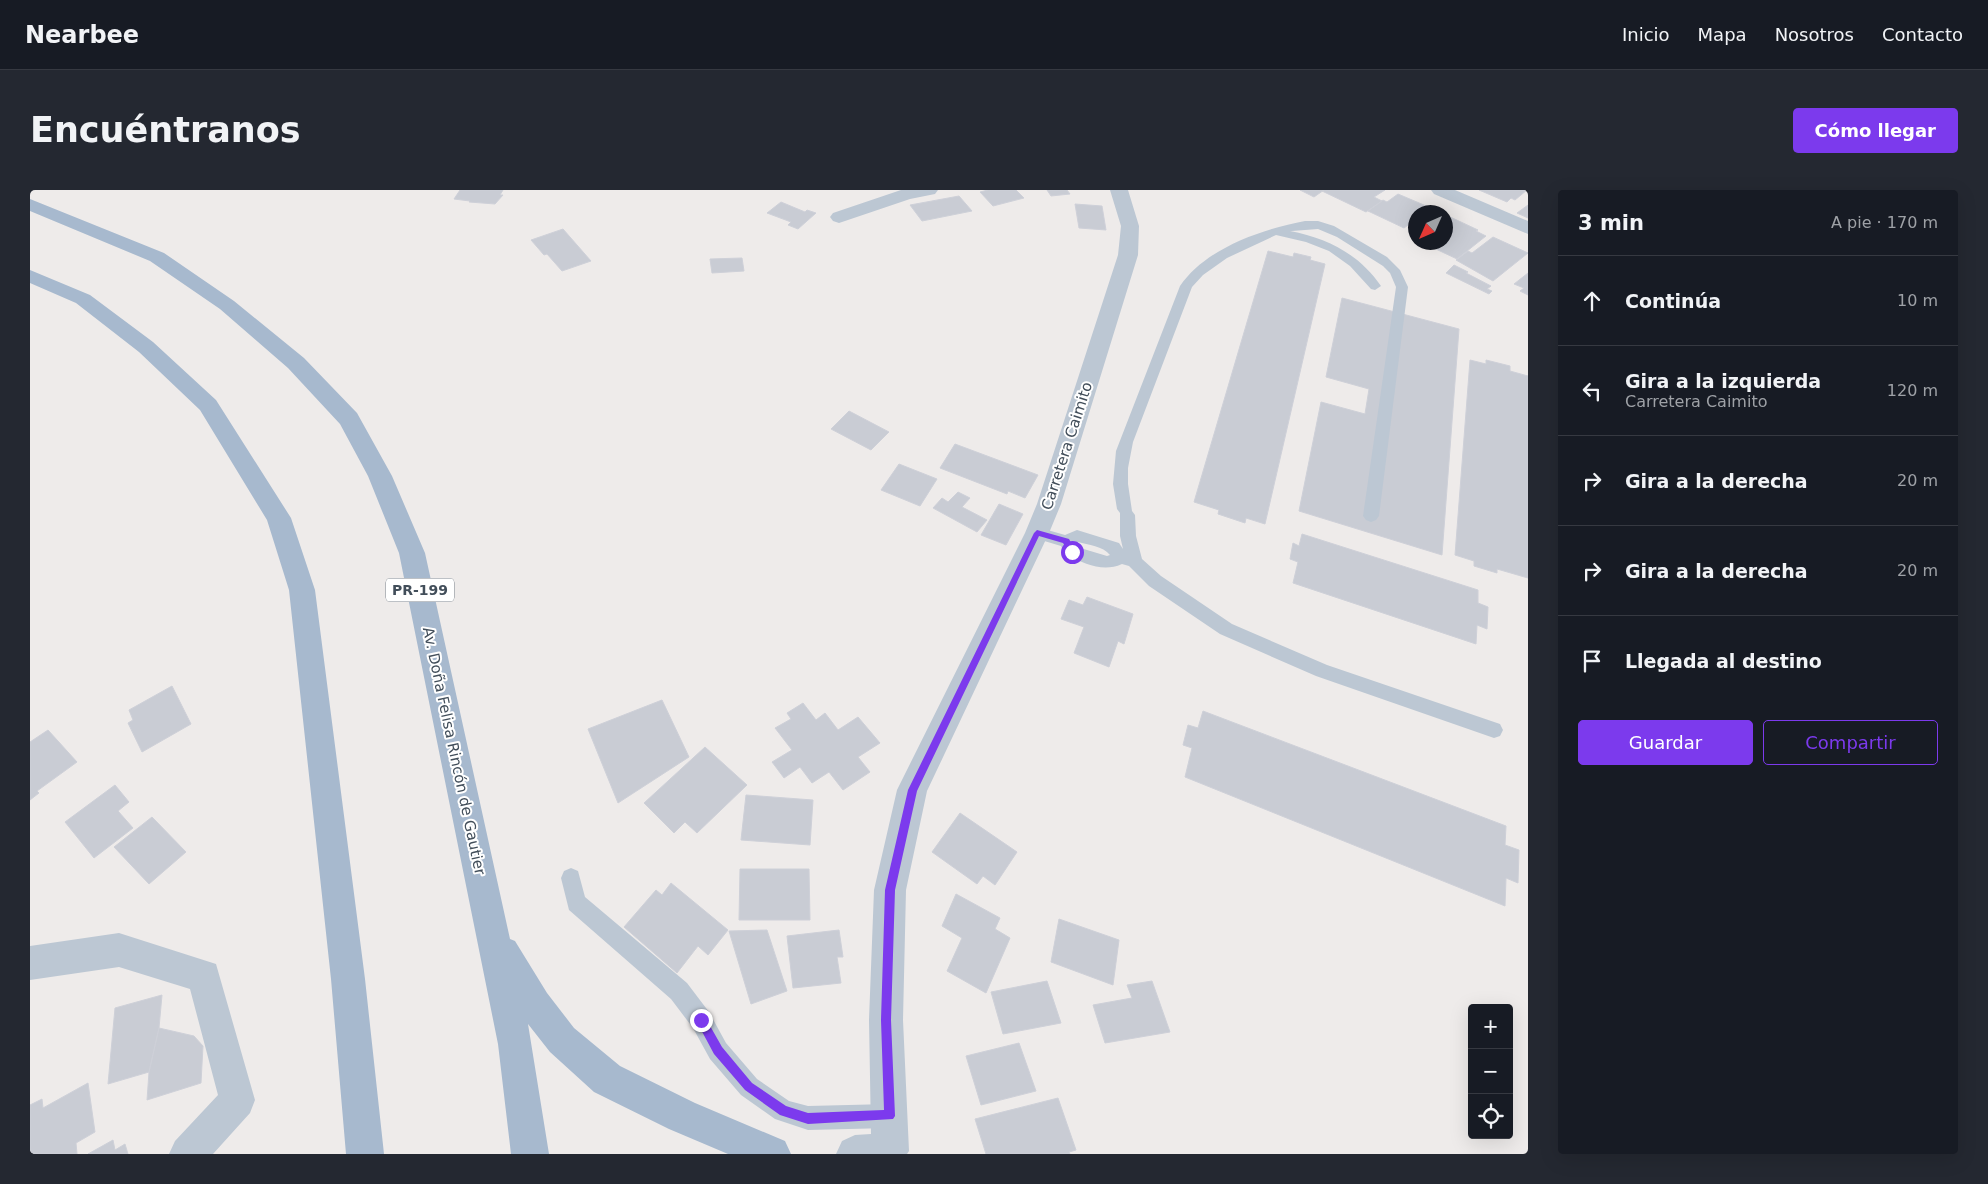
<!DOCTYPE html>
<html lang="es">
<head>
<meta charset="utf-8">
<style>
	:root { --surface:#171b24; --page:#242831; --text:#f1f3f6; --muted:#9ea1a6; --line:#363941; --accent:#7c3aed }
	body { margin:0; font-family:"DejaVu Sans",sans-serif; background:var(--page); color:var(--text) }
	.controls { position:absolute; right:15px; bottom:15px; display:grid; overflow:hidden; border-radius:5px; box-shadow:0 5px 20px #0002 }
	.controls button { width:45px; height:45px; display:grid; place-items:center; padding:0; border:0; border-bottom:1px solid var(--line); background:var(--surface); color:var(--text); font:25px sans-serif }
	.compass { position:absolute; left:1378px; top:15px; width:45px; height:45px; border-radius:50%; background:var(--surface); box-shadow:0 5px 20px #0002; rotate:225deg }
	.stop { position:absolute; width:15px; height:15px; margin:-11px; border:4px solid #7c3aed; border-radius:50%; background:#fff }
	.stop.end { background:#7c3aed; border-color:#fff; box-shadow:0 1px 5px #0008 }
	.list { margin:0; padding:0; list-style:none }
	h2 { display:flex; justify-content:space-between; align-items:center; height:65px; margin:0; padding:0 20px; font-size:21px }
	h2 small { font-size:16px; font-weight:400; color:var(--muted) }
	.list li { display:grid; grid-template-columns:32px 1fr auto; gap:15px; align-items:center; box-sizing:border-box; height:90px; padding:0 20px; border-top:1px solid var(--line) }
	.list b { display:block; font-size:19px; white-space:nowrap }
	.list p { margin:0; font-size:16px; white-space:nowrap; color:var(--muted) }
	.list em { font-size:16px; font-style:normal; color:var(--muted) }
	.actions { display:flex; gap:10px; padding:15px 20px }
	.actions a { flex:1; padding:11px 0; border:1px solid var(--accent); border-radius:5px; text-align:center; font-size:18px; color:var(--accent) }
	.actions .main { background:var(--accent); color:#fff }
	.icon { flex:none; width:28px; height:28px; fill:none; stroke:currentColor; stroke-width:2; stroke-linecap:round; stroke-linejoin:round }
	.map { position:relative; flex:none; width:1498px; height:964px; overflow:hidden; border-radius:5px }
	header { display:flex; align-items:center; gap:30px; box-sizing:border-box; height:70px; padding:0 25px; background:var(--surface); border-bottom:1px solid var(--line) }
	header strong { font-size:24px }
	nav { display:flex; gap:28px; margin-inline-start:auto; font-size:18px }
	.intro { display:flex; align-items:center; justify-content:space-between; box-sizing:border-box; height:120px; padding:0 30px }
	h1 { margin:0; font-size:35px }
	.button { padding:12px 22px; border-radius:5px; background:var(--accent); color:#fff; font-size:18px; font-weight:700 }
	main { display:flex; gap:30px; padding:0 30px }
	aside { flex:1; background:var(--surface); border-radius:5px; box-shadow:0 5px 20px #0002 }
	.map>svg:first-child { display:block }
	.building { fill:#c9ccd4; stroke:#ced0d8 }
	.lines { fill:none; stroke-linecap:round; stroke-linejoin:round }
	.service { fill:#bcc7d3; fill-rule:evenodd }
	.minor { fill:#bcc7d3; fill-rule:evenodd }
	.tertiary { fill:#bcc7d3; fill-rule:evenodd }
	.primary { fill:#a7b9ce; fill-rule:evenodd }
	.route { fill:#7c3aed }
	.labels { text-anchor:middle; stroke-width:4; stroke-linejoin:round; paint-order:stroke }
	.shield { fill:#fff; stroke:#7b838c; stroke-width:1 }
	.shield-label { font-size:14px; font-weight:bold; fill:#424e5a }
	.street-label { font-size:15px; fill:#424e5a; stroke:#fff }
</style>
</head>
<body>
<header>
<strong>Nearbee</strong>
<nav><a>Inicio</a><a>Mapa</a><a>Nosotros</a><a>Contacto</a></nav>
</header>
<div class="intro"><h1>Encuéntranos</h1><a class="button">Cómo llegar</a></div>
<main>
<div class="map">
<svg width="1498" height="964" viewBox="0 0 1498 964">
	<rect width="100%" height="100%" fill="#eeebea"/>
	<!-- building -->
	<path class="building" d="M 430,0 L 473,0 L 470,5 L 473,5 L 465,14 L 439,12 L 440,11 L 424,9 Z
		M 958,0 L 986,0 L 994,8 L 963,16 L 950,2 Z
		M 1017,0 L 1037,0 L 1040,4 L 1021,6 Z
		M 1270,0 L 1294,0 L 1284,7 Z
		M 1294,0 L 1355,0 L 1344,7 L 1352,11 L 1336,22 L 1292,1 Z
		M 1449,0 L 1497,0 L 1485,10 L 1481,8 L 1477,12 Z
		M 1368,4 L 1401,18 L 1395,22 L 1386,22 L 1386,30 L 1384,31 L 1386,35 L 1381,33 L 1374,38 L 1338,21 L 1353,10 L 1357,12 Z
		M 929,6 L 942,21 L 892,31 L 880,15 Z
		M 751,12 L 775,22 L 777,20 L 786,23 L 768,39 L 758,35 L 761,32 L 737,23 Z
		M 1045,14 L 1072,16 L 1076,40 L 1049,38 Z
		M 1498,15 L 1498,28 L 1487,23 Z
		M 1416,25 L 1448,40 L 1446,41 L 1456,46 L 1427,69 L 1391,52 L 1416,52 Z
		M 533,39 L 561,71 L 532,81 L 517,64 L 514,65 L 501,50 Z
		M 1463,47 L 1498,63 L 1463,91 L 1426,70 L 1438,61 L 1442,63 Z
		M 1238,61 L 1263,67 L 1264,63 L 1281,67 L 1280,70 L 1295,74 L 1235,334 L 1216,328 L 1215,333 L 1188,324 L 1189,320 L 1164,312 Z
		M 712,68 L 714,81 L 682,83 L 680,69 Z
		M 1424,75 L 1438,82 L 1436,83 L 1461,96 L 1457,99 L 1462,101 L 1459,104 L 1416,83 Z
		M 1498,83 L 1498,105 L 1490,101 L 1494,98 L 1484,94 Z
		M 1312,108 L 1429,139 L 1412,365 L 1269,321 L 1291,212 L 1335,224 L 1339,199 L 1296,187 Z
		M 1440,170 L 1456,174 L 1456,170 L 1480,176 L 1480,181 L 1498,186 L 1498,388 L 1467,379 L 1467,383 L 1444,376 L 1444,371 L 1425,365 Z
		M 819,221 L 859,242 L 841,260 L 801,239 Z
		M 925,254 L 1008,285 L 995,308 L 978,301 L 977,304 L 910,278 Z
		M 869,274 L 907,289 L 890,316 L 851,300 Z
		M 928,302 L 940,308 L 932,317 L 957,330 L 947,342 L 903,318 L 912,308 L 918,312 Z
		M 969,314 L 993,324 L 976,355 L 951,345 Z
		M 1272,344 L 1448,400 L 1448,413 L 1458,417 L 1457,439 L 1447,435 L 1446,454 L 1263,393 L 1268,372 L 1260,369 L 1263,353 L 1269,356 Z
		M 1057,407 L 1103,424 L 1094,454 L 1088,451 L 1079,477 L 1044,463 L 1054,437 L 1031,429 L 1039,410 L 1053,415 Z
		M 142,496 L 161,534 L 112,562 L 98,533 L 103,530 L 99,520 Z
		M 632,510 L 659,567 L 588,613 L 558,539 Z
		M 773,513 L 786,530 L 795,523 L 808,540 L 828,527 L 850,553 L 828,567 L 840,582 L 813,600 L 799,582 L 782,593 L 770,577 L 754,588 L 742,572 L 762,560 L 745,538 L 761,529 L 757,523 Z
		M 1173,521 L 1476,636 L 1475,655 L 1489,660 L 1488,693 L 1476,688 L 1475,716 L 1155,587 L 1162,558 L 1153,555 L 1158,535 L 1168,538 Z
		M 18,540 L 47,572 L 7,601 L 9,603 L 0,610 L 0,552 Z
		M 675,557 L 717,595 L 667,643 L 655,632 L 644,643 L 614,613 Z
		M 85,595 L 99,612 L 88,621 L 103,638 L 64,668 L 35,632 Z
		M 716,605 L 783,610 L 780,655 L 711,650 Z
		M 930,623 L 987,662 L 965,695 L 953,686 L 947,694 L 902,662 Z
		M 122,627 L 156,662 L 119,694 L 84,657 Z
		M 710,679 L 779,679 L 780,730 L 709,730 Z
		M 641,693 L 698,740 L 678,765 L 668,756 L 647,783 L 594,737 L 626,700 L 632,705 Z
		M 926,704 L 970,728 L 965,739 L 980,748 L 956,803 L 917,781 L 932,748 L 912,736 Z
		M 1029,729 L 1089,750 L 1083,795 L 1021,772 Z
		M 737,740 L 757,801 L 721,814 L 699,741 Z
		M 809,740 L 813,767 L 807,767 L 811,793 L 763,798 L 757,746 Z
		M 1017,791 L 1031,833 L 973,844 L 961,802 Z
		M 1122,791 L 1140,842 L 1075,853 L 1063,815 L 1102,808 L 1097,795 Z
		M 132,805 L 129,838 L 119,882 L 78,894 L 85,818 Z
		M 129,838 L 164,846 L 173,856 L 171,893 L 117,910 L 119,882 Z
		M 989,853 L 1006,901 L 951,915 L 936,866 Z
		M 58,893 L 65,942 L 46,953 L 47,964 L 0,964 L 0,915 L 12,909 L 13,918 Z
		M 1028,908 L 1046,960 L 1039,962 L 1040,964 L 956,964 L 945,929 Z
		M 83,950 L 85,960 L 95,954 L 98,964 L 58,964 Z"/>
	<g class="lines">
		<!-- service -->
		<path class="service" d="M 1275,31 L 1288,31 L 1304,36 L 1357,67 L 1370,80 L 1378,97 L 1349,326 L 1346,330 L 1341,332 L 1336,330 L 1333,326 L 1366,97 L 1360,83 L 1353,76 L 1307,47 L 1288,39 L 1262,41 L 1260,41 C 1297,48 1329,64 1351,96 L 1345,100 L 1341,99 L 1320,76 L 1299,61 L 1276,52 L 1246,45 L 1197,68 L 1173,85 L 1162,97 L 1103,252 L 1098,278 L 1098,294 L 1102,321 L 1105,325 L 1106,346 L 1112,369 L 1131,386 L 1202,434 L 1297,475 L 1470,534 L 1473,540 L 1470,546 L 1464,548 L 1286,486 L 1190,444 L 1119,396 L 1099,376 L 1092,374 C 1072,383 1056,373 1036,366 L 1031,356 L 1001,347 L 999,343 L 1001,339 L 1007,337 L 1035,345 L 1047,340 L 1089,353 L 1093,359 L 1090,346 L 1090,323 L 1087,319 L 1083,294 L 1086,261 L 1150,96 C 1176,58 1232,39 1275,31 ZM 1048,352 C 1058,355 1073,356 1080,365 L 1077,366 L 1047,357 L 1045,354 Z
			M 541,678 L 548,681 L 555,707 L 657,793 L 679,822 L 696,853 L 727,889 L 759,911 L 778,916 L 859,914 L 867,918 L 871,926 L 867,934 L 859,938 L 778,940 L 745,929 L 711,905 L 680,869 L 663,838 L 641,809 L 539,720 L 531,688 L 534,681 Z"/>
		<!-- minor -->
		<path class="minor" d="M 871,0 L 908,0 L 905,4 L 880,9 L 815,31 L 809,33 L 803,31 L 800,27 L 803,23 Z
			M 1401,0 L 1425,0 L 1498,31 L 1498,44 L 1404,4 Z
			M 89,743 L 186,774 L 225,910 L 220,923 L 183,964 L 139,964 L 145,951 L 188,905 L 160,799 L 89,777 L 0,790 L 0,756 Z"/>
		<!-- tertiary -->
		<path class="tertiary" d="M 1080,0 L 1098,0 L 1109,36 L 1108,65 L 1031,314 L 1019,343 L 897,601 L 876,700 L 873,830 L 879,961 L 877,964 L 806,964 L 812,951 L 825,945 L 841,944 L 839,830 L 844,700 L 867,600 L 995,343 L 1007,314 L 1088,65 L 1091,36 Z"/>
		<!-- primary -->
		<path class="primary" d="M 0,9 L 134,63 L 204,111 L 274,168 L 327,223 L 362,286 L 395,363 L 480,749 L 485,751 L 517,803 L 544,838 L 590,876 L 665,913 L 755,951 L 761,964 L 698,964 L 639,939 L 564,902 L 520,862 L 498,834 L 519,964 L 481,964 L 468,854 L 369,363 L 338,286 L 310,234 L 258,178 L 190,119 L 120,71 L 0,21 Z
			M 0,80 L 60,105 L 123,152 L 186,210 L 261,328 L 285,400 L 335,789 L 354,964 L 316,964 L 301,789 L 259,400 L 237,330 L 170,220 L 109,162 L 46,113 L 0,93 Z"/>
	</g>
	<!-- route -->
	<path class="route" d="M 1007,340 L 1039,349 L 1046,362 L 1045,364 L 1040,364 L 1033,353 L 1009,346 L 887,601 L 865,700 L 861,830 L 865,926 L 863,929 L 778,934 L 750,925 L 715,900 L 684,864 L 668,834 L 668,827 L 675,827 L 692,857 L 722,893 L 756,916 L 778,923 L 854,920 L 851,830 L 855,700 L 878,600 L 1004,343 Z"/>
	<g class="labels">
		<!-- shield labels -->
		<rect class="shield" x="356" y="388.5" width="68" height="23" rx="4"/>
		<g class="shield-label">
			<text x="390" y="405">PR-199</text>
		</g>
		<!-- street labels -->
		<g class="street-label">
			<text transform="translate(1037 256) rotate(-72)" y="5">Carretera Caimito</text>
			<text transform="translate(424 561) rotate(78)" y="5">Av. Doña Felisa Rincón de Gautier</text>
		</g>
	</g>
</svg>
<div class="controls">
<button>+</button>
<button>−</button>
<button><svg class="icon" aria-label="locate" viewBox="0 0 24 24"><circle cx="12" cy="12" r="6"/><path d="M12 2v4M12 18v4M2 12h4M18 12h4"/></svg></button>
</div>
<svg class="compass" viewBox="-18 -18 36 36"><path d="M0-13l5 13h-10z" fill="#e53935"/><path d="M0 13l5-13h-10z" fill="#9ea1a6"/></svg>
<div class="stop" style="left:1042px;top:362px"></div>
<div class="stop end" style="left:671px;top:830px"></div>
</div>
<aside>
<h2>3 min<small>A pie · 170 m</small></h2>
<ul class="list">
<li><svg class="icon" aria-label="ahead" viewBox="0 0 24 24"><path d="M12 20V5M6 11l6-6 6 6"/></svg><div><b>Continúa</b></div><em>10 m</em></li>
<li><svg class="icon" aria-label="left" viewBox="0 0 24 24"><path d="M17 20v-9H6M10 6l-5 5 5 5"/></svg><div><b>Gira a la izquierda</b><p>Carretera Caimito</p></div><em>120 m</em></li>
<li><svg class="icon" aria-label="right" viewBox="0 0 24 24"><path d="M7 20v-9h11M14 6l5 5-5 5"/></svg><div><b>Gira a la derecha</b></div><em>20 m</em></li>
<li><svg class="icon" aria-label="right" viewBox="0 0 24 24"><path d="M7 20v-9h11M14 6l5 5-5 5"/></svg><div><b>Gira a la derecha</b></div><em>20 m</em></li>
<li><svg class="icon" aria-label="arrive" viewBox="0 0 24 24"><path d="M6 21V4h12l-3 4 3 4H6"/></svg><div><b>Llegada al destino</b></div></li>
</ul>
<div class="actions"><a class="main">Guardar</a><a>Compartir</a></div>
</aside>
</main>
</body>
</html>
